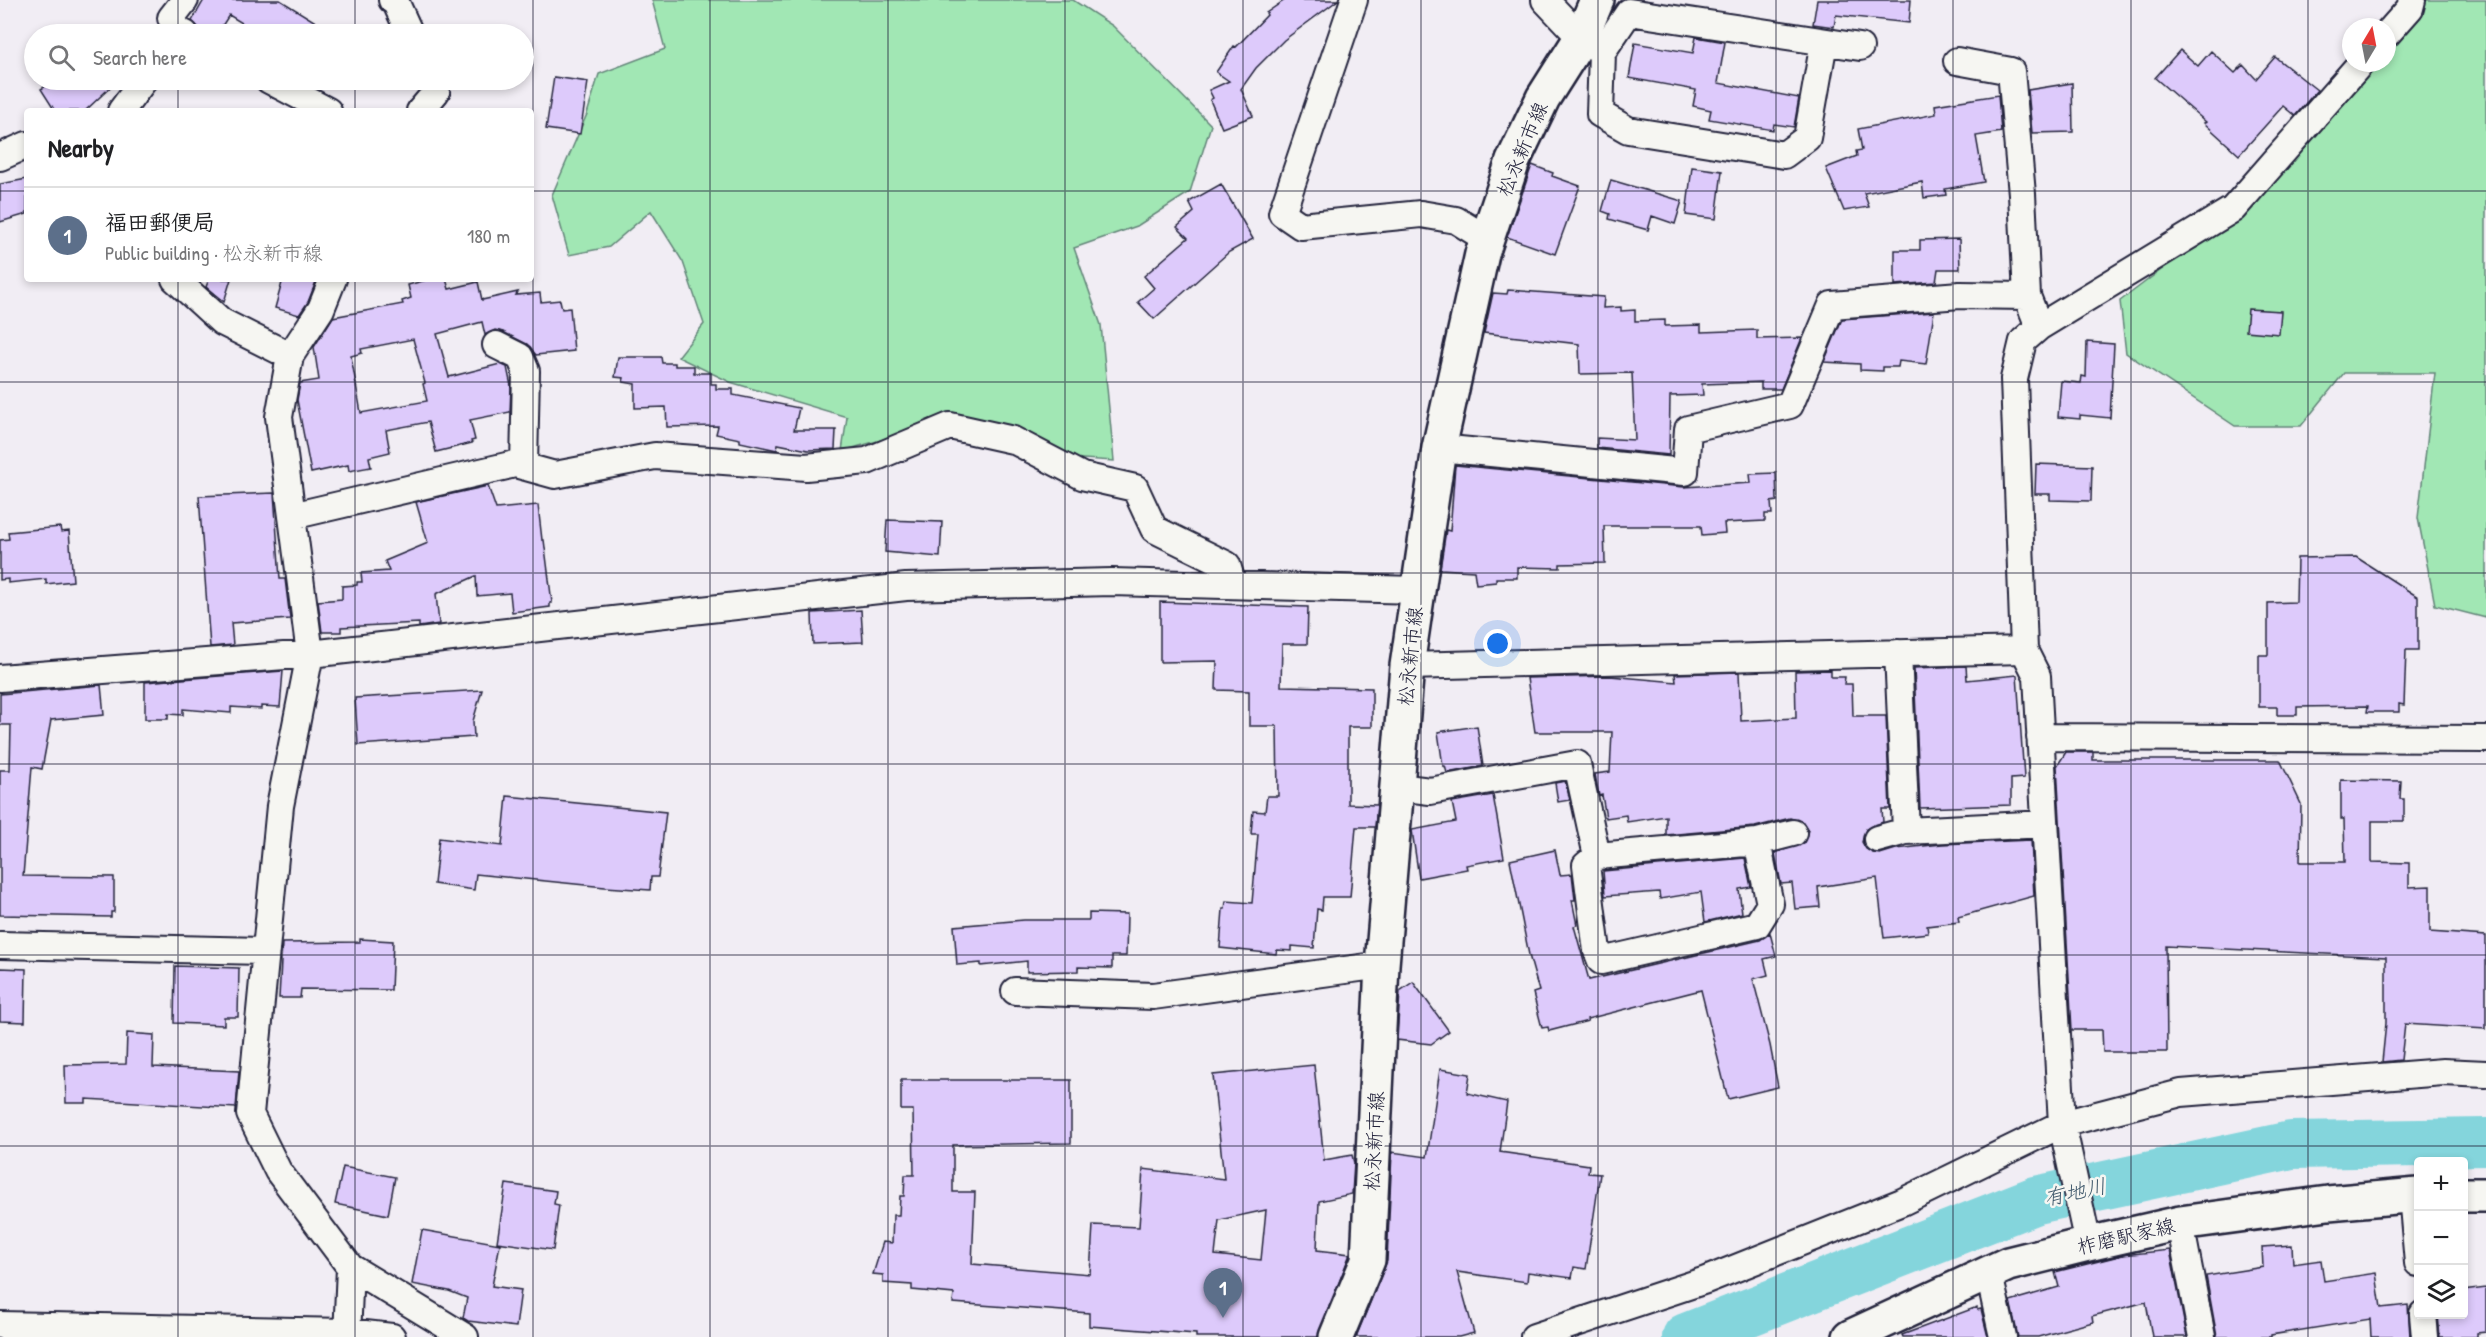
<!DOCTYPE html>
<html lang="en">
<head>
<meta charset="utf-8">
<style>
	:root { --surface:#fff; --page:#f6f6f6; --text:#202124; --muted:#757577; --line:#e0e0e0; --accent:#db2777 }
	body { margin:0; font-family:"Patrick Hand","Klee One",sans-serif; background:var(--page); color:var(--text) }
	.controls { position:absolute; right:18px; bottom:18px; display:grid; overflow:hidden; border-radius:6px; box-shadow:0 3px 9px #0003 }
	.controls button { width:54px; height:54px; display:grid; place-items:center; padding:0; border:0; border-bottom:2px solid var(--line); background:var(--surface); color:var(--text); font:30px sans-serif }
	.compass { position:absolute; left:2342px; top:18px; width:54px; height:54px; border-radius:50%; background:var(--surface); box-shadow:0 3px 9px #0003; rotate:10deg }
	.you { position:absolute; left:1498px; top:644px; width:21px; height:21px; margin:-15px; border:4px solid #fff; border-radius:50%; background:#1a73e8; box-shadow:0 0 0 9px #1a73e833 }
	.badge { display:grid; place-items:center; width:39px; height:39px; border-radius:50%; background:var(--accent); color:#fff; font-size:20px; font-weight:700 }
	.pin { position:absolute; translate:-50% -50px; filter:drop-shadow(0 2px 3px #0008) }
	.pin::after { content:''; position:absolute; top:32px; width:21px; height:18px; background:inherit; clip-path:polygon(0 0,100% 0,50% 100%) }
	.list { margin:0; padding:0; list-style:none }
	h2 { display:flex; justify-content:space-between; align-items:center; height:78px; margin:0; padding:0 24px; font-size:26px }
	h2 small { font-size:20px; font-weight:400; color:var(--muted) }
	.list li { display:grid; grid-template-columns:39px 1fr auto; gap:18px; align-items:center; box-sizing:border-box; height:96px; padding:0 24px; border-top:2px solid var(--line) }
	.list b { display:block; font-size:22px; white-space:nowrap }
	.list p { margin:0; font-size:20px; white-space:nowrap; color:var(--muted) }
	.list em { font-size:20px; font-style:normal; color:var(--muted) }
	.icon { flex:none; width:33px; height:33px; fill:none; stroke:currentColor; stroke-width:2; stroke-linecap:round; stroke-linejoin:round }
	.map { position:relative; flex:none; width:2486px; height:1337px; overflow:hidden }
	.search { position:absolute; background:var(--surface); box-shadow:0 3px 9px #0003; left:24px; top:24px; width:510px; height:66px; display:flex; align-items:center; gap:15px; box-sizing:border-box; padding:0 21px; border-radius:33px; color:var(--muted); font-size:22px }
	.panel { position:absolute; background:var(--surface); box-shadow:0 3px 9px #0003; left:24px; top:108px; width:510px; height:174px; border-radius:6px }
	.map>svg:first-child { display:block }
	.green { fill:#a1e7b4; stroke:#628478; stroke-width:1.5 }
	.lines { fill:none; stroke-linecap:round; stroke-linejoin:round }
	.river { stroke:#84d5dc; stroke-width:48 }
	.building { fill:#ddcafb; stroke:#22223b; stroke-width:1.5; fill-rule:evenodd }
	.street-casing { stroke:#22223b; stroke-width:30 }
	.secondary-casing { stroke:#22223b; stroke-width:38 }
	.street { stroke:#f6f6f2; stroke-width:26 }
	.secondary { stroke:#f6f6f2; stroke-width:33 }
	.grid { fill:none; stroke:#22223b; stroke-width:1.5; stroke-opacity:0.55 }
	.labels { text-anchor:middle; stroke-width:5; stroke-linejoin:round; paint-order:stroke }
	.street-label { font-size:20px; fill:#22223b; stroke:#f6f6f2 }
	.water-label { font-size:21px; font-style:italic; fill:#3f586b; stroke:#f6f6f2 }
</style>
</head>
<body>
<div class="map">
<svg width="2486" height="1337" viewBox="0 0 2486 1337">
	<rect width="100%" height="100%" fill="#f1edf4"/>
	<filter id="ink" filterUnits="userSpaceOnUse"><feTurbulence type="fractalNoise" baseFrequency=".0167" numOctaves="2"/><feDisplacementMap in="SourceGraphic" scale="12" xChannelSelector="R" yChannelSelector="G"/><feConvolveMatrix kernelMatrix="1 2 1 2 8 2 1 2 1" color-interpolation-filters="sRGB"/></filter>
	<g filter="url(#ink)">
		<!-- green -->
		<path class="green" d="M 652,0 L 1073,0 L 1113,26 L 1211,125 L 1190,192 L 1137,226 L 1074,248 L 1101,325 L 1114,461 L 1067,458 L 966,416 L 842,451 L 847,417 L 730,382 L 678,357 L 704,324 L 683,262 L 651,211 L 609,247 L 569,255 L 552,195 L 587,114 L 599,74 L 665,49 Z
			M 2425,0 L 2486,0 L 2486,618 L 2435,605 L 2418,518 L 2435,373 L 2344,373 L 2301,426 L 2235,426 L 2126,353 L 2120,301 L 2247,205 L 2357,82 L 2376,63 L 2387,63 L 2387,52 L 2418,20 Z"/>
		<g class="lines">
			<!-- river -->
			<path class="river" d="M 1686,1337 L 2036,1200 L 2291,1145 L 2486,1142"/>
		</g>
		<!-- building -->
		<path class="building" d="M 204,0 L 280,0 L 335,34 L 260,34 L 229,15 L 217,34 L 205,34 L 192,21 Z
			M 1285,0 L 1338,0 L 1284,40 L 1256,68 L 1241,89 L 1253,116 L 1222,128 L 1210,100 L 1213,98 L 1209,90 L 1229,81 L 1216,72 L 1234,46 L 1236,47 L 1267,15 L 1266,13 Z
			M 1817,0 L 1911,0 L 1909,23 L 1836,15 L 1834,27 L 1813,24 Z
			M 1696,37 L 1725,42 L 1718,83 L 1799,98 L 1794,127 L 1774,124 L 1773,130 L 1709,119 L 1711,110 L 1693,106 L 1696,90 L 1629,78 L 1635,43 L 1693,53 Z
			M 2180,50 L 2198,66 L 2211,51 L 2235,73 L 2243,65 L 2256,79 L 2275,57 L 2317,90 L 2295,116 L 2283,106 L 2239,155 L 2204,123 L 2206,122 L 2155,78 Z
			M 554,77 L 588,82 L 580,134 L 546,129 Z
			M 56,80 L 118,80 L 85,111 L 55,111 L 41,89 Z
			M 2072,83 L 2073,132 L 2032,133 L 2028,90 Z
			M 1998,95 L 2001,132 L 1976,136 L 1984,182 L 1945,189 L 1946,195 L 1924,198 L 1922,182 L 1864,193 L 1869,207 L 1844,211 L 1826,168 L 1857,156 L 1856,151 L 1862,150 L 1858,129 L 1936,114 L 1935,105 Z
			M 1532,165 L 1553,173 L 1552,176 L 1580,186 L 1555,254 L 1507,237 Z
			M 1692,167 L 1722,171 L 1716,219 L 1686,215 Z
			M 27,179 L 27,214 L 0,222 L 0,184 Z
			M 1611,180 L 1682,201 L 1675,224 L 1652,216 L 1648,230 L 1609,219 L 1610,214 L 1602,211 Z
			M 1221,184 L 1253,239 L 1229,252 L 1154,319 L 1138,302 L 1154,288 L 1144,276 L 1188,238 L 1177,227 L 1194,212 L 1189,202 Z
			M 1959,239 L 1960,269 L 1938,269 L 1936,282 L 1895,285 L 1895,250 L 1920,250 L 1920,240 Z
			M 209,279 L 231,279 L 224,302 L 206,287 Z
			M 283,279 L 317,279 L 308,302 L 299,315 L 275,308 Z
			M 430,279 L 446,279 L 449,289 L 478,282 L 482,300 L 518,292 L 516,295 L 540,293 L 541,302 L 560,300 L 562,309 L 570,308 L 574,351 L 536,355 L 527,344 L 503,332 L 495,330 L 485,335 L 482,322 L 437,334 L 449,377 L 500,364 L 507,367 L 511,386 L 510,412 L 470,420 L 475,440 L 471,441 L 472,443 L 436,452 L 428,422 L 386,430 L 390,452 L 369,457 L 371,467 L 349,471 L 348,465 L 311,473 L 297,400 L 300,383 L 319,380 L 314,347 L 333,317 L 403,304 L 402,301 L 411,298 L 408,285 ZM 413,339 L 425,383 L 423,384 L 427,401 L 361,413 L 351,356 L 362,353 L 361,349 Z
			M 1508,290 L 1604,297 L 1603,308 L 1621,307 L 1621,311 L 1635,310 L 1635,321 L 1665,320 L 1665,326 L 1701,325 L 1701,332 L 1757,330 L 1757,339 L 1802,338 L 1781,389 L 1761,389 L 1761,382 L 1702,384 L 1703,395 L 1670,396 L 1669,455 L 1597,448 L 1597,438 L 1635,440 L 1632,373 L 1580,374 L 1579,344 L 1484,333 L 1493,293 L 1507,294 Z
			M 2248,309 L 2281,311 L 2279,334 L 2246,331 Z
			M 1934,312 L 1926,364 L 1899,361 L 1898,367 L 1883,367 L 1883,371 L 1860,370 L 1860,364 L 1824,362 L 1842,319 Z
			M 2087,342 L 2114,344 L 2110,418 L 2080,415 L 2080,419 L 2058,417 L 2061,381 L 2081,383 L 2082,376 L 2086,377 Z
			M 618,357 L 661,357 L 662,363 L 675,363 L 675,366 L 694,366 L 694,373 L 711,373 L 711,384 L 716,384 L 716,389 L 733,389 L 733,395 L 799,408 L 794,430 L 836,430 L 835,449 L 808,450 L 778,444 L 777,450 L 740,442 L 740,439 L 716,434 L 718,426 L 667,427 L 666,407 L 635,408 L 635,384 L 623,382 L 624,378 L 615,377 Z
			M 2036,464 L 2092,466 L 2091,501 L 2050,500 L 2050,494 L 2035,494 Z
			M 1455,465 L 1684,487 L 1751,483 L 1750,474 L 1776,473 L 1777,501 L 1771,502 L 1772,514 L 1765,514 L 1765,521 L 1724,523 L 1725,533 L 1702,535 L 1701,526 L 1604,526 L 1605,563 L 1560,564 L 1560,568 L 1517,567 L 1517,578 L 1496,578 L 1496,582 L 1476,584 L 1474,571 L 1440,569 L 1446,530 L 1450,531 Z
			M 488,486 L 496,509 L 538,505 L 542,540 L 544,540 L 552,603 L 550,603 L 550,607 L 512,612 L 510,593 L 477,596 L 476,576 L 436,594 L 439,624 L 419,627 L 419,623 L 341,627 L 341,632 L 322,632 L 318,601 L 342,599 L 342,586 L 357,585 L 357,582 L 362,582 L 361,573 L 389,571 L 385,561 L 428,543 L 416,502 Z
			M 274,493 L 280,579 L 285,579 L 290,619 L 231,623 L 233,645 L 210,647 L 199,496 Z
			M 887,520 L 942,522 L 940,557 L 885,552 Z
			M 60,527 L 61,532 L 69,531 L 73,581 L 46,584 L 46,579 L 8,583 L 8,579 L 0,580 L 0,540 L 9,539 L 8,532 Z
			M 2356,557 L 2418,597 L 2418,650 L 2406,650 L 2404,705 L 2399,704 L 2399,712 L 2367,712 L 2368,706 L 2297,707 L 2297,715 L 2277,715 L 2277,707 L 2259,707 L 2259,655 L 2268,655 L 2268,603 L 2296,602 L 2297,558 Z
			M 1160,602 L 1308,607 L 1307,644 L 1282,644 L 1281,686 L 1372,688 L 1372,727 L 1348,727 L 1348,804 L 1377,805 L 1375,827 L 1356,827 L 1350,897 L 1323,897 L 1322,910 L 1317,909 L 1314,948 L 1292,946 L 1292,951 L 1277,950 L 1276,954 L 1220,948 L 1223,909 L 1225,909 L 1226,901 L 1252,903 L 1258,834 L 1251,834 L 1253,811 L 1265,812 L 1267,796 L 1278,796 L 1277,726 L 1249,726 L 1249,691 L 1216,690 L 1217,661 L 1160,662 Z
			M 861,610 L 863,642 L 813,644 L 812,613 Z
			M 1966,666 L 1967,680 L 2017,675 L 2024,778 L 2011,779 L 2011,805 L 1920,808 L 1914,668 Z
			M 1831,670 L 1831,677 L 1845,677 L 1844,684 L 1852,684 L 1853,716 L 1886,716 L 1890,809 L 1882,809 L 1883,822 L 1866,829 L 1862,842 L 1866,849 L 1873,853 L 1880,854 L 1896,849 L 1942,844 L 2031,840 L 2034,896 L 1958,917 L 1959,922 L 1927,926 L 1928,933 L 1884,938 L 1877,878 L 1818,887 L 1820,907 L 1795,909 L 1792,883 L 1781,884 L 1775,853 L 1804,843 L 1808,830 L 1803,822 L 1790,818 L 1755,827 L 1666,835 L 1666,816 L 1627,822 L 1626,815 L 1606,818 L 1602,795 L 1599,796 L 1595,774 L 1610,772 L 1612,732 L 1535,732 L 1527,678 L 1610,676 L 1676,682 L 1675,674 L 1739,672 L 1741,721 L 1796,718 L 1795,671 Z
			M 283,671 L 280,707 L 261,706 L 261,709 L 231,707 L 231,713 L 183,709 L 183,715 L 168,714 L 168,719 L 145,719 L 145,682 Z
			M 101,685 L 104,715 L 51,720 L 42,769 L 32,767 L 23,876 L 114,877 L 114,912 L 111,912 L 111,917 L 0,915 L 0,770 L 10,770 L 11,725 L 0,725 L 0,694 Z
			M 482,690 L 473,721 L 474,737 L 358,745 L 355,698 Z
			M 1477,726 L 1483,766 L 1447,773 L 1445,766 L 1443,766 L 1438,732 Z
			M 2066,752 L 2093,752 L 2093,760 L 2280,760 L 2301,804 L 2300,862 L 2345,862 L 2344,819 L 2341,819 L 2341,780 L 2401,781 L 2400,799 L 2404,799 L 2404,821 L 2372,821 L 2372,862 L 2409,863 L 2409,887 L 2430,886 L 2430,932 L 2486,936 L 2486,1029 L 2405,1024 L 2401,1060 L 2382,1062 L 2386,1023 L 2386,957 L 2166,946 L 2167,1052 L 2103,1052 L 2102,1030 L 2072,1030 L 2057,766 Z
			M 1565,781 L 1570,800 L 1558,802 L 1555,783 Z
			M 1493,795 L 1504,858 L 1466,865 L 1467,869 L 1419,878 L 1412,830 L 1456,822 L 1452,802 Z
			M 507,796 L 666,812 L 658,877 L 651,877 L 650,890 L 605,887 L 476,874 L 474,890 L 434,884 L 439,838 L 502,846 Z
			M 1555,850 L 1560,875 L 1572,874 L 1575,900 L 1572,900 L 1577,925 L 1574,926 L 1589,980 L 1760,940 L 1770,933 L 1776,956 L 1764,959 L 1768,975 L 1753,979 L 1770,1045 L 1778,1087 L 1728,1099 L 1701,990 L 1587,1019 L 1588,1021 L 1549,1031 L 1548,1027 L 1542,1028 L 1533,993 L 1539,991 L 1529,955 L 1510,860 Z
			M 1745,858 L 1751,887 L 1739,889 L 1742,913 L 1705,922 L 1701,892 L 1660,899 L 1659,892 L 1605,896 L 1603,871 Z
			M 1089,913 L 1127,914 L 1126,956 L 1112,956 L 1112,968 L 1078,967 L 1078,971 L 1027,972 L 1027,961 L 981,966 L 981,963 L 957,965 L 954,926 L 1024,920 L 1089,920 Z
			M 360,939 L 393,941 L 391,990 L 301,989 L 300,998 L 279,998 L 282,943 L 360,942 Z
			M 175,966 L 239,968 L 238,1017 L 224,1017 L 224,1025 L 174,1023 Z
			M 0,968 L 26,969 L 25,1022 L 0,1021 Z
			M 1413,982 L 1449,1031 L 1431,1044 L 1397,1040 L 1400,991 Z
			M 127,1033 L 154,1035 L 153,1067 L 239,1071 L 236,1108 L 86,1099 L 86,1103 L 66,1103 L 65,1065 L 126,1064 Z
			M 1314,1065 L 1324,1160 L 1352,1155 L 1354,1163 L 1352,1194 L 1319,1201 L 1317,1250 L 1350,1254 L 1318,1337 L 1196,1337 L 1196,1334 L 1089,1326 L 1089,1313 L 953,1303 L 954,1294 L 912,1290 L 912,1285 L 883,1283 L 883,1275 L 873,1274 L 883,1242 L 892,1243 L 893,1215 L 899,1215 L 900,1196 L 904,1196 L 905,1175 L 914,1175 L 913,1110 L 901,1110 L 901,1080 L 1071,1080 L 1071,1143 L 953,1145 L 953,1192 L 975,1192 L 972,1264 L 1090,1274 L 1093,1225 L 1139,1227 L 1143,1169 L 1224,1179 L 1213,1075 ZM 1266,1210 L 1261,1260 L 1215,1255 L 1219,1220 Z
			M 1440,1069 L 1470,1074 L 1467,1093 L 1507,1102 L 1500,1152 L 1589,1165 L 1588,1173 L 1600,1174 L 1586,1269 L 1574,1267 L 1572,1278 L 1528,1272 L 1527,1282 L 1457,1272 L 1474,1333 L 1459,1337 L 1356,1337 L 1387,1261 L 1392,1152 L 1427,1157 Z
			M 343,1167 L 395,1177 L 388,1215 L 335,1204 Z
			M 506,1184 L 556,1191 L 554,1204 L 559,1205 L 553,1250 L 497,1242 Z
			M 422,1230 L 500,1244 L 492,1286 L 521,1290 L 516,1327 L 468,1321 L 463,1318 L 467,1298 L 449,1291 L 412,1284 Z
			M 2292,1245 L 2293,1264 L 2321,1260 L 2324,1281 L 2376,1273 L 2381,1308 L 2408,1305 L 2410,1337 L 2371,1337 L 2370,1319 L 2271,1335 L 2271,1337 L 2217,1337 L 2206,1276 L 2263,1267 L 2262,1247 Z
			M 2170,1250 L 2187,1337 L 2152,1337 L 2146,1302 L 2092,1316 L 2093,1322 L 2038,1337 L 2018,1337 L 2010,1301 L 2059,1287 L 2055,1272 L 2123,1255 Z
			M 2486,1288 L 2486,1332 L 2477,1333 L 2477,1337 L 2440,1337 L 2438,1314 L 2463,1314 L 2463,1291 Z
			M 1977,1307 L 1977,1310 L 1981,1309 L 1988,1337 L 1903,1337 L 1902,1335 Z"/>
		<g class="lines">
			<defs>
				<path id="street" d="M 392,0 L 396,3 L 410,34
					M 1354,0 L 1282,213 L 1301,226 L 1421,214 L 1456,220 L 1488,240
					M 1545,0 L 1581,38 L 1602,52 L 1629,12 L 1860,47
					M 185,34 L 179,31 L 171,18 L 185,0
					M 2387,34 L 2410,8 L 2412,0
					M 1602,52 L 1600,114 L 1628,130 L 1784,155 L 1807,138 L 1824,42
					M 1957,61 L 2011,71 L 2022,194 L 2027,296
					M 269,80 L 328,111
					M 121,111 L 144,80
					M 420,111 L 436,92 L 430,80
					M 0,157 L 27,145
					M 175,279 L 222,322 L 290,356 L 279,417 L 310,654 L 280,806 L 250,1114 L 278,1171 L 350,1267 L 347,1337
					M 496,345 L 520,357 L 526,371 L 524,466
					M 290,356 L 321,309 L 333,279
					M 1439,448 L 1685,472 L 1688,429 L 1790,405 L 1832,305 L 1960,295 L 2027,296 L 2039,327
					M 292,516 L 515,464 L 555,475 L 655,456 L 806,467 L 867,461 L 950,426 L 1013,440 L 1082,476 L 1135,488 L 1154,529 L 1227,565 L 1233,585
					M 1898,653 L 1906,831
					M 1407,666 L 2024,650
					M 0,678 L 310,654 L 906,587 L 1112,582 L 1417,590
					M 2040,737 L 2486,739
					M 1398,787 L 1430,791 L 1577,764 L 1597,856 L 1757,842 L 1793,833
					M 1877,839 L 1906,831 L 2044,824
					M 1597,856 L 1586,865 L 1597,951 L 1601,961 L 1757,925 L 1770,904 L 1757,842
					M 0,945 L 266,951
					M 1015,991 L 1153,996 L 1382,965
					M 2412,1195 L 2418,1263
					M 2180,1223 L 2202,1337
					M 2088,1244 L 2062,1124 L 2037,676 L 2024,650 L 2014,379 L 2023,341 L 2039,327 L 2233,209 L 2361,63
					M 350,1267 L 465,1337
					M 1989,1274 L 2003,1337
					M 2423,1314 L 2425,1337
					M 0,1325 L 347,1332 L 392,1337
					M 1534,1337 L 1706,1280 L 1902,1202 L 2062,1124 L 2181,1093 L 2443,1072 L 2486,1074"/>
				<path id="secondary" d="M 2464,1195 L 2486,1195
					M 1336,1337 L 1368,1260 L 1382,965 L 1407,666 L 1439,448 L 1482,254 L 1513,161 L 1543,98 L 1581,38 L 1597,0
					M 1850,1337 L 2008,1264 L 2088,1244 L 2180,1223 L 2328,1203 L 2418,1195"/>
			</defs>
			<!-- street casing -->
			<use href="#street" class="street-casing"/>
			<!-- secondary casing -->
			<use href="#secondary" class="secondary-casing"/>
			<!-- street -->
			<use href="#street" class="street"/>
			<!-- secondary -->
			<use href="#secondary" class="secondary"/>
		</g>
	</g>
	<!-- grid -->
	<path class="grid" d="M 178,0 L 178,34M 355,0 L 355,34M 533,0 L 533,1337M 710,0 L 710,1337M 888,0 L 888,1337M 1065,0 L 1065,1337M 1243,0 L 1243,1337M 1421,0 L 1421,1337M 1598,0 L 1598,1337M 1776,0 L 1776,1337M 1953,0 L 1953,1337M 2131,0 L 2131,1337M 2308,0 L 2308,1337M 178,80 L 178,111M 355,80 L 355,111M 0,191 L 27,191M 531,191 L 2486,191M 178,279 L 178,1337M 355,279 L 355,1337M 0,382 L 2486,382M 0,573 L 2486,573M 0,764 L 2486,764M 0,955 L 2486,955M 0,1146 L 2486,1146"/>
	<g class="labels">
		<!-- street labels -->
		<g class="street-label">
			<text transform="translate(1522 149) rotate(-67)" y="7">松永新市線</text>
			<text transform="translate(1410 656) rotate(-84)" y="7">松永新市線</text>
			<text transform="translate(1374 1141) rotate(-87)" y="7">松永新市線</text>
			<text transform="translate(2126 1236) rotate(-13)" y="7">柞磨駅家線</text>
		</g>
		<!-- water labels -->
		<g class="water-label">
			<text transform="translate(2075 1192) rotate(-12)" y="7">有地川</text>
		</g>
	</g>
</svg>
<div class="controls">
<button>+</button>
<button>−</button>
<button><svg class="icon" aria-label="layers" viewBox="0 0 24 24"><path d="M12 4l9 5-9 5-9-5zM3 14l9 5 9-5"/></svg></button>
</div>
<svg class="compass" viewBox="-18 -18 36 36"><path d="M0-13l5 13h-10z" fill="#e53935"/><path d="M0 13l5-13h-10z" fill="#757577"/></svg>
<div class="you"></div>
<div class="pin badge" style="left:1223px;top:1318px;background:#5c6f8a">1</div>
<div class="search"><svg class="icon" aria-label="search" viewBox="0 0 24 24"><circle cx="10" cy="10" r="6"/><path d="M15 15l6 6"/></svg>Search here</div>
<section class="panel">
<h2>Nearby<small></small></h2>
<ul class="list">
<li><span class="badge" style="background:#5c6f8a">1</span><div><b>福田郵便局</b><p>Public building · 松永新市線</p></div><em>180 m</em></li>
</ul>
</section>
</div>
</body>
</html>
